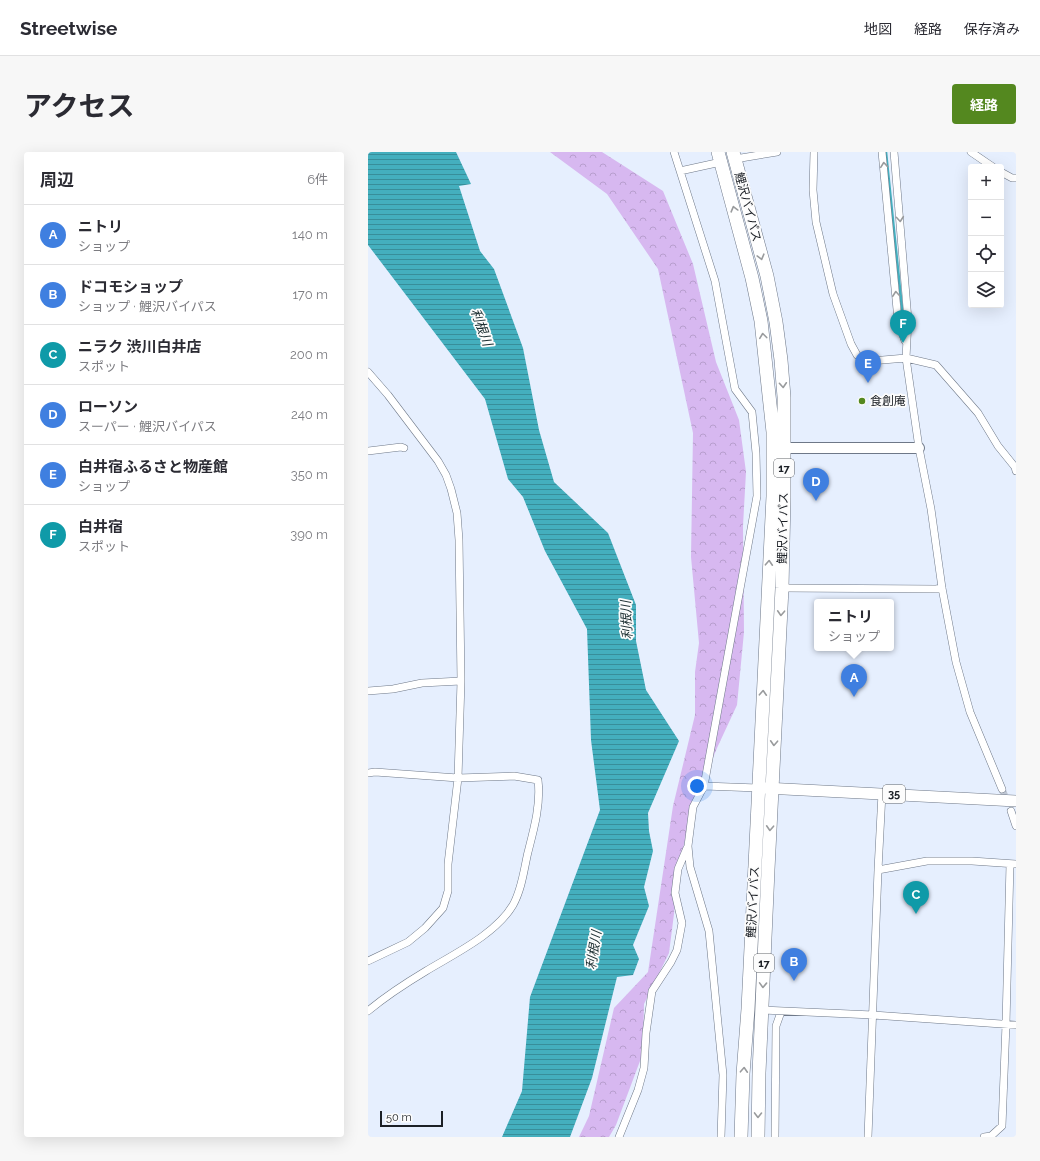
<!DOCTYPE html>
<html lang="ja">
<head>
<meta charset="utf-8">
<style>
	:root { --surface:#fff; --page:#f7f7f7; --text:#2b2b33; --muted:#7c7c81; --line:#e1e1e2; --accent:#54881f }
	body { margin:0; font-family:Raleway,"Noto Sans JP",sans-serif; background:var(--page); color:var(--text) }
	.controls { position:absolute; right:12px; top:12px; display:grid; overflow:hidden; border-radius:4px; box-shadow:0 4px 16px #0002 }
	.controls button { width:36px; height:36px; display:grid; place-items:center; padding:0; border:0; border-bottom:1px solid var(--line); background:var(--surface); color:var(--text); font:20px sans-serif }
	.scale { position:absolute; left:12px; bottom:10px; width:63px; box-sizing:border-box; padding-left:4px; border:2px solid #1c2026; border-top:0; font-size:11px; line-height:14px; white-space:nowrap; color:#1c2026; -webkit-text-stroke:3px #fcfcfc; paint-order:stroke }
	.you { position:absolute; left:329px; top:634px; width:14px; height:14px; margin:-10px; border:3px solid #fff; border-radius:50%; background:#1a73e8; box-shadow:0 0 0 6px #1a73e833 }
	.badge { display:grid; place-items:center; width:26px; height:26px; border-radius:50%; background:var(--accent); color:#fff; font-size:13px; font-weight:700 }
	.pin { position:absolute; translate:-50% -33px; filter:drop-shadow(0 1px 2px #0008) }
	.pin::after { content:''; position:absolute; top:21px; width:14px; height:12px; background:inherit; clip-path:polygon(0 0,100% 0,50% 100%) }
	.popup { position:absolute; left:446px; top:447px; width:80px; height:52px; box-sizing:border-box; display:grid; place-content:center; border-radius:4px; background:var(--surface); filter:drop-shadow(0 1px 3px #0005); font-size:13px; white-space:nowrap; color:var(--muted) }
	.popup b { font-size:15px; color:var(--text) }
	.popup::after { content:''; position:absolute; left:50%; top:100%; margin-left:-8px; border:8px solid transparent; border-top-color:var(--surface) }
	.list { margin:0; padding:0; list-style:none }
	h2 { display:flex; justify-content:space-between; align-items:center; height:52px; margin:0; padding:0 16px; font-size:17px }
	h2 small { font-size:13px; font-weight:400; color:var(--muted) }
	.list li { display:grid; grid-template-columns:26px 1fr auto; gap:12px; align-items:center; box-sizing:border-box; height:60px; padding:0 16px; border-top:1px solid var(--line) }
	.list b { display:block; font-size:15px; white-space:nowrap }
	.list p { margin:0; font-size:13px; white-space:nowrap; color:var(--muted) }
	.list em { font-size:13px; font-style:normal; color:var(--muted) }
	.icon { flex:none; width:22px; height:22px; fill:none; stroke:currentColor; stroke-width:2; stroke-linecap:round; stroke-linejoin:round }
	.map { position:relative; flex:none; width:648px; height:985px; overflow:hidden; border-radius:4px }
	header { display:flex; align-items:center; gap:24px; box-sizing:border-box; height:56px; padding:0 20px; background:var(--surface); border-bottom:1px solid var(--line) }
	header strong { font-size:19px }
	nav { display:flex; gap:22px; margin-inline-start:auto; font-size:14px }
	.intro { display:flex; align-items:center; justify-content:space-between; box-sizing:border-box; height:96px; padding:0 24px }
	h1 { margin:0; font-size:28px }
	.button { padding:10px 18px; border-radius:4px; background:var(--accent); color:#fff; font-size:14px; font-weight:700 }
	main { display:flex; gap:24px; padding:0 24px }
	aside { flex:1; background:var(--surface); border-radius:4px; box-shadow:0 4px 16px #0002 }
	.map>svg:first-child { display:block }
	.forest { fill:url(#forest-crowns) }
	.water { fill:url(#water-rules) }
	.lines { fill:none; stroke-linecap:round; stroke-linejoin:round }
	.stream { stroke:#44afbe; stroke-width:2.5 }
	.street-tunnel { stroke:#bec6d3; stroke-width:7; stroke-dasharray:7 3.5; stroke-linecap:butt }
	.street-casing { stroke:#6e7888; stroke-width:8 }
	.secondary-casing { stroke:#6e7888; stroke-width:12 }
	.primary-casing { stroke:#6e7888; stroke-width:12 }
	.highway-casing { stroke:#6e7888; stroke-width:14 }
	.street { stroke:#fff; stroke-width:7 }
	.secondary { stroke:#fff; stroke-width:10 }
	.primary { stroke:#fff; stroke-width:11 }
	.highway { stroke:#fff; stroke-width:13 }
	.oneway { stroke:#999b9d }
	.poi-dot { fill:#54881f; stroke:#fcfcfc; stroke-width:1.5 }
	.labels { text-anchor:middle; stroke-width:3.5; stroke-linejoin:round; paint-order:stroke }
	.shield { fill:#fcfcfc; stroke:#5f6266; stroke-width:1 }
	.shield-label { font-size:11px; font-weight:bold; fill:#1c2026 }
	.street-label { font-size:12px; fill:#1c2026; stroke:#fcfcfc }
	.poi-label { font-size:12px; fill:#1c2026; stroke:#fcfcfc; text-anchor:start }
	.water-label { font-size:13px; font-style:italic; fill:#1a2d30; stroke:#fcfcfc }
</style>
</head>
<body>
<header>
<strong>Streetwise</strong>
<nav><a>地図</a><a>経路</a><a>保存済み</a></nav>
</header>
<div class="intro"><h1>アクセス</h1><a class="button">経路</a></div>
<main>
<aside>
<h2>周辺<small>6件</small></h2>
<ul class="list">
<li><span class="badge" style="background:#3f7fe0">A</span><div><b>ニトリ</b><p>ショップ</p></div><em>140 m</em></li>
<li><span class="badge" style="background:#3f7fe0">B</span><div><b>ドコモショップ</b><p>ショップ · 鯉沢バイパス</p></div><em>170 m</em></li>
<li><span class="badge" style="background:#0f9aa8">C</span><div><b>ニラク 渋川白井店</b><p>スポット</p></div><em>200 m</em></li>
<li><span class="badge" style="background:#3f7fe0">D</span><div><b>ローソン</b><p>スーパー · 鯉沢バイパス</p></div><em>240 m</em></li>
<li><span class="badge" style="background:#3f7fe0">E</span><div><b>白井宿ふるさと物産館</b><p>ショップ</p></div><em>350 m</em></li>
<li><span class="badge" style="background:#0f9aa8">F</span><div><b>白井宿</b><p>スポット</p></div><em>390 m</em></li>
</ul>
</aside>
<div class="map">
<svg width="648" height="985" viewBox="0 0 648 985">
	<defs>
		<pattern id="forest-crowns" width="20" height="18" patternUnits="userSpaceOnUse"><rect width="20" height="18" fill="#d7b8f0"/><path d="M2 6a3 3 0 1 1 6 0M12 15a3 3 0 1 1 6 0" fill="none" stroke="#b89ece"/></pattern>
		<pattern id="water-rules" width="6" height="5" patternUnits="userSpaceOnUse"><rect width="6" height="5" fill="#44afbe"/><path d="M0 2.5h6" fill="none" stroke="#388e9a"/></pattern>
	</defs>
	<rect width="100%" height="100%" fill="#e6effe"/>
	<!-- forest -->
	<path class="forest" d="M 182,0 L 234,0 L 295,39 L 325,112 L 348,210 L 371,268 L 378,320 L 375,374 L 376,480 L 369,553 L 349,596 L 325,655 L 309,722 L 306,762 L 301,801 L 276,852 L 275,901 L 248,973 L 241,985 L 211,985 L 221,964 L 246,856 L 280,820 L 305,654 L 327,563 L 327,520 L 331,491 L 323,405 L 325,281 L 290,117 L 239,42 Z"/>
	<!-- water -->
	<path class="water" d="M 0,0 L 88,0 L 103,32 L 91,34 L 112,99 L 126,117 L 155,196 L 171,278 L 186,330 L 240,381 L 268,453 L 268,489 L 278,538 L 311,589 L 280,661 L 281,679 L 285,699 L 276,735 L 281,754 L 265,793 L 271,807 L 265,823 L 249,825 L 224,926 L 202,985 L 134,985 L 154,939 L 162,845 L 232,658 L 223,588 L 219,477 L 177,399 L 155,345 L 140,327 L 117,247 L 0,93 Z"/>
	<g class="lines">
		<!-- stream -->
		<path class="stream" d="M 518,0 L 535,166"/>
		<!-- street-tunnel -->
		<path class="street-tunnel" d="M 634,637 L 643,659"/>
		<defs>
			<path id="street" d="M 306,0 L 347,129 L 367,237 L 384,260 L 388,301 L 389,344 L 336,634 L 325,655 L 320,694 L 322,715 L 341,779 L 355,923 L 353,985
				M 446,0 L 445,38 L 448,70 L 465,142 L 483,192 L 489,203 L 496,207 L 503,209 L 538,206 L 568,213 L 610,261 L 630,294 L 647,315 L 648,319
				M 514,0 L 530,168 L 537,189
				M 526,0 L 540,168 L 538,206 L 551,296 L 563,357 L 574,436 L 588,510 L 602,560 L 634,637
				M 603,0 L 625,15
				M 367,7 L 409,0
				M 312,19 L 353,10
				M 633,20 L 644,26 L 648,26
				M 0,220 L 20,243 L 70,309 L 78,323 L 83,337 L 89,361 L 91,388 L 93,529 L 90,626 L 80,712 L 80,739 L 75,756 L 57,776 L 40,790 L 0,809
				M 0,299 L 33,295 L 36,296
				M 414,436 L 568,437 L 574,436
				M 0,539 L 25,537 L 54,531 L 93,529
				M 0,621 L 7,620 L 90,626 L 146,624 L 170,628 C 173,652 166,677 160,700 C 156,717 154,737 145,753 C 128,782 86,802 58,819 C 38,831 18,844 0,859
				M 336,634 L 390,636
				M 643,659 L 648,674
				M 510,718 L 559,709 L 604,709 L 648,712
				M 392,858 L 505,863 L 648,873
				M 251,985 L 270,938 L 276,916 L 278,881 L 284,839 L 303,810 L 309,798 L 314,771 L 307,741 L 310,717 L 319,696
				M 407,985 L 408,874 L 413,860
				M 500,985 L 510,718 L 514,641
				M 616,985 L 623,984 L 634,974 L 638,872 L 642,712"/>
			<path id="secondary" d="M 409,296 L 551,296"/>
			<path id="primary" d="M 397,636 L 648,649"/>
			<path id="highway" d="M 350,0 L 384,126 L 393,169 L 405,280 L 405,344 L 380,857 L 375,922 L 373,985
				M 365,0 L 399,124 L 408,170 L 413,208 L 416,245 L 416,346 L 414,436 L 400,718 L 391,921 L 390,985"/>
		</defs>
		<!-- street casing -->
		<use href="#street" class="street-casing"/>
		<!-- secondary casing -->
		<use href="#secondary" class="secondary-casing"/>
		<!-- primary casing -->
		<use href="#primary" class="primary-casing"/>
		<!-- highway casing -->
		<use href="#highway" class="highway-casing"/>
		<!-- street -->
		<use href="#street" class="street"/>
		<!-- secondary -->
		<use href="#secondary" class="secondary"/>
		<!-- primary -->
		<use href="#primary" class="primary"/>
		<!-- highway -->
		<use href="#highway" class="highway"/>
	</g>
	<!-- one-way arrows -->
	<defs><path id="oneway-chevron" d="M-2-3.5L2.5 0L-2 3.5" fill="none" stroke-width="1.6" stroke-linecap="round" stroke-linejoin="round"/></defs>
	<g class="oneway">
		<use href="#oneway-chevron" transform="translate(516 13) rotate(-96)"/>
		<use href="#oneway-chevron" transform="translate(366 57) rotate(-105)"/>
		<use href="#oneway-chevron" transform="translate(532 67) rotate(85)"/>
		<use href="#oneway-chevron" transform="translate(393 105) rotate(75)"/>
		<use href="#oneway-chevron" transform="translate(528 142) rotate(-95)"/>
		<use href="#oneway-chevron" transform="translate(395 184) rotate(-97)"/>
		<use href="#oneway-chevron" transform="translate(415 233) rotate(86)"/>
		<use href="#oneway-chevron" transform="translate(401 411) rotate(-87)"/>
		<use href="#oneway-chevron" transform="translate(413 461) rotate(93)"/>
		<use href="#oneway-chevron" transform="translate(395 541) rotate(-87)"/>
		<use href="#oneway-chevron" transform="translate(406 591) rotate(93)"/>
		<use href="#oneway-chevron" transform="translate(402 676) rotate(93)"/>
		<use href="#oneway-chevron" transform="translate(395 833) rotate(92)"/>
		<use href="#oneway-chevron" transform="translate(376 918) rotate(-87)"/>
		<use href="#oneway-chevron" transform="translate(390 963) rotate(91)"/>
	</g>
	<!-- markers -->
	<circle class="poi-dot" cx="494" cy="249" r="4"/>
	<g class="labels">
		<!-- shield labels -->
		<g class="shield">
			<rect x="406" y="307" width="20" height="18" rx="3"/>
			<rect x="515" y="633" width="22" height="18" rx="3"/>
			<rect x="386" y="802" width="20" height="18" rx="3"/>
		</g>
		<g class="shield-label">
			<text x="416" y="320">17</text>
			<text x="526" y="646">35</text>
			<text x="396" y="815">17</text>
		</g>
		<!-- street labels -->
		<g class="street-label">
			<text transform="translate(380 55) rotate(75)" y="4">鯉沢バイパス</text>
			<text transform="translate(415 376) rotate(-89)" y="4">鯉沢バイパス</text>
			<text transform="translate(385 750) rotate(-87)" y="4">鯉沢バイパス</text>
		</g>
		<!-- poi labels -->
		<g class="poi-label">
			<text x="502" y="253">食創庵</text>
		</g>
		<!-- water labels -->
		<g class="water-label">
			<text transform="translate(114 175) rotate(70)" y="5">利根川</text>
			<text transform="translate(258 468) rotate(-93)" y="5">利根川</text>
			<text transform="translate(225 798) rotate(-81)" y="5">利根川</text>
		</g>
	</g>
</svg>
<div class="controls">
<button>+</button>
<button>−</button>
<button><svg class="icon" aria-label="locate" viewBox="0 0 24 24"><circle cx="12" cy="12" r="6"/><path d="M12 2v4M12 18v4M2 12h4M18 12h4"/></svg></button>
<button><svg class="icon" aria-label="layers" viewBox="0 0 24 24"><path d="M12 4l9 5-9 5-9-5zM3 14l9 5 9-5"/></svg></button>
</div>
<div class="scale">50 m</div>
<div class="you"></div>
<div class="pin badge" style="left:486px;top:545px;background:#3f7fe0">A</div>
<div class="popup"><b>ニトリ</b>ショップ</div>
<div class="pin badge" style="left:426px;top:829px;background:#3f7fe0">B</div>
<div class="pin badge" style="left:548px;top:762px;background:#0f9aa8">C</div>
<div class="pin badge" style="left:448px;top:349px;background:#3f7fe0">D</div>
<div class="pin badge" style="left:500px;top:231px;background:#3f7fe0">E</div>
<div class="pin badge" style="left:535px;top:191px;background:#0f9aa8">F</div>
</div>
</main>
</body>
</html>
